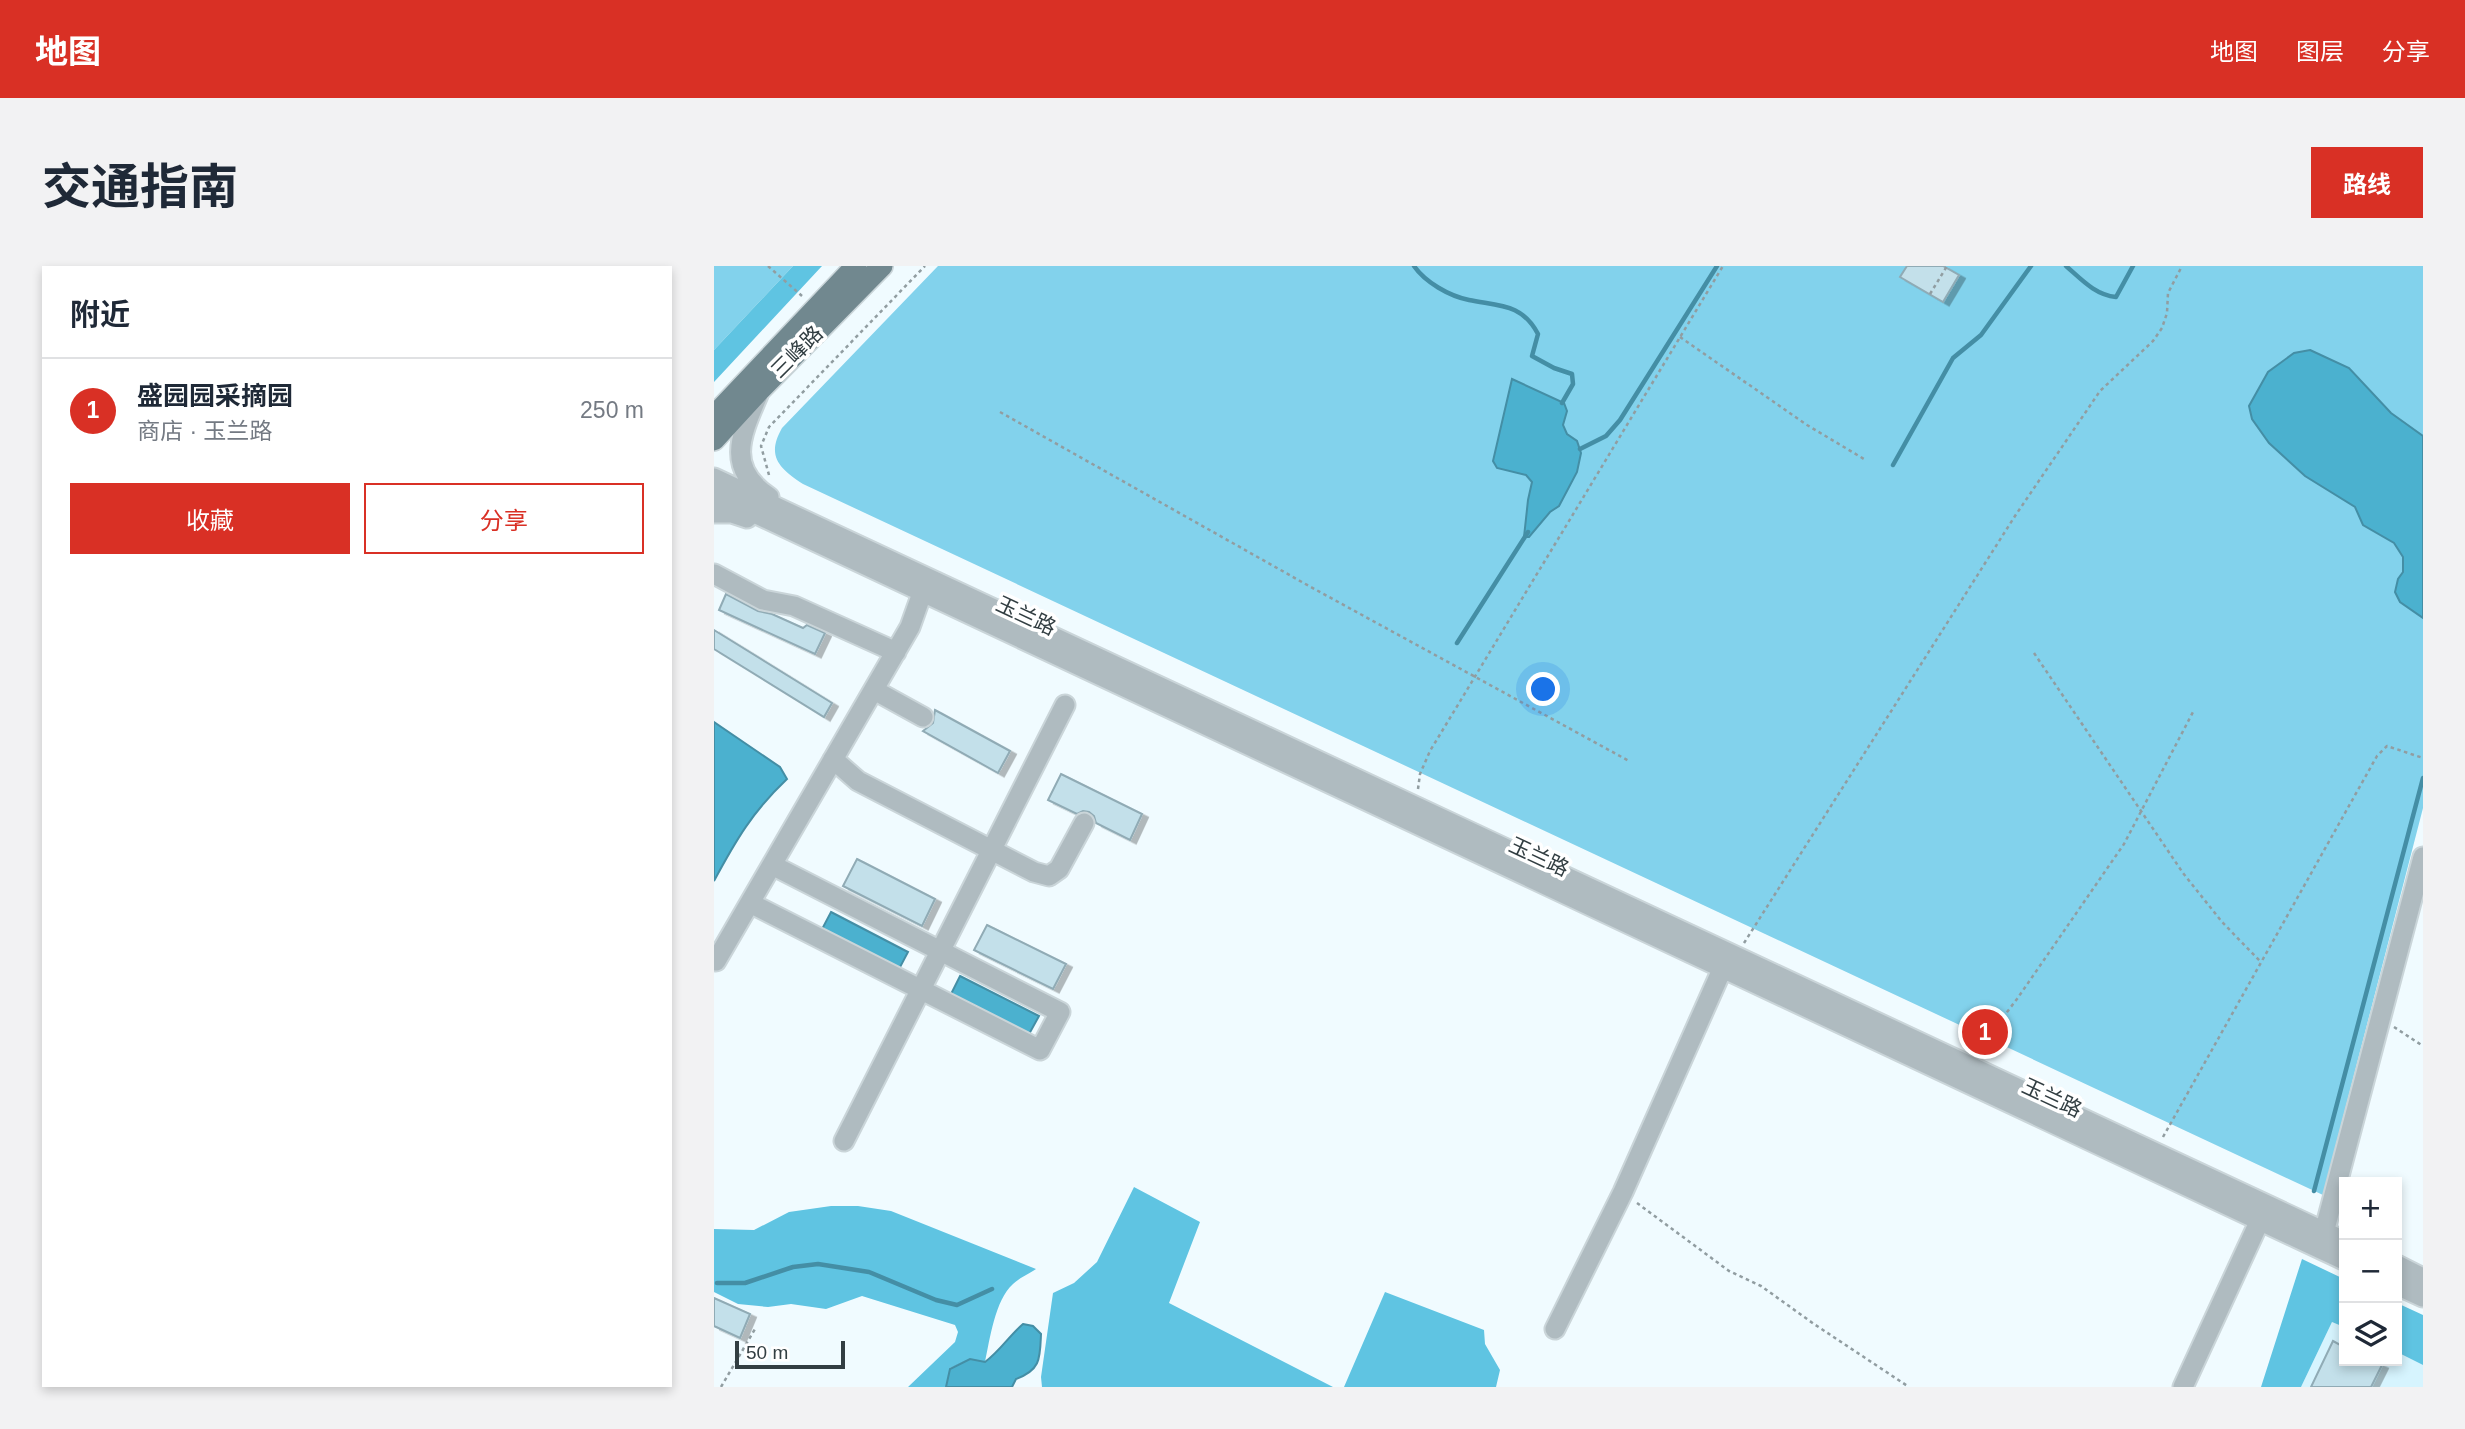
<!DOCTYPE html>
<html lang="zh">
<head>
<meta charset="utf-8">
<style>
	:root { --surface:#fff; --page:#f2f2f3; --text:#1f2937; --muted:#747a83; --line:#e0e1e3; --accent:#d93025 }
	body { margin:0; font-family:Helvetica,"Noto Sans SC",sans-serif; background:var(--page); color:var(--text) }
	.controls { position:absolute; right:21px; bottom:21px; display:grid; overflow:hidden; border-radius:0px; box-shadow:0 4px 10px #0003 }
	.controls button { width:63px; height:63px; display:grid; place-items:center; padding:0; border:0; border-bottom:2px solid var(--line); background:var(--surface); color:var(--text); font:35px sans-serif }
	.scale { position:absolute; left:21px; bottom:18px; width:110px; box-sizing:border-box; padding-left:7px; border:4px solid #323e42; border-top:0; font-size:19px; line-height:24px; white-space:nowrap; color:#323e42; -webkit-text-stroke:5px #fff; paint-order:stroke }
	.you { position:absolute; left:830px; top:424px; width:24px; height:24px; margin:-18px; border:5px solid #fff; border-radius:50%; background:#1a73e8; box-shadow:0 0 0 10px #1a73e833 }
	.badge { display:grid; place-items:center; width:46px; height:46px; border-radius:50%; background:var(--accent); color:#fff; font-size:23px; font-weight:700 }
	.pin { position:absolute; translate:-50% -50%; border:4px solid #fff; box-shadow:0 2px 7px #0006 }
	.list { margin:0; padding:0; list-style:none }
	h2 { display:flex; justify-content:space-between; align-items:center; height:91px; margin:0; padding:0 28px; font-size:30px }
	h2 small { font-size:23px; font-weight:400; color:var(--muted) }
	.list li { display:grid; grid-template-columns:46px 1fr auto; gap:21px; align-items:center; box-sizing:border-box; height:105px; padding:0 28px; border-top:2px solid var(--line) }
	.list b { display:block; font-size:26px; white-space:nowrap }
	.list p { margin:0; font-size:23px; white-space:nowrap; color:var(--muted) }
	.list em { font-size:23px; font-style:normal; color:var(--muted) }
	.actions { display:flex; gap:14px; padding:21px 28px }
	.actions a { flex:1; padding:16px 0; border:2px solid var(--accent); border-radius:0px; text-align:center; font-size:24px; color:var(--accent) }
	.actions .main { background:var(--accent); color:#fff }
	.icon { flex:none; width:38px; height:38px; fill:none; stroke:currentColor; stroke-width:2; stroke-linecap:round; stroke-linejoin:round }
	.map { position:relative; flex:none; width:1709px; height:1121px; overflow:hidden; border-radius:0px }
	header { display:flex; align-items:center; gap:42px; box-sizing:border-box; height:98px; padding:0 35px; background:var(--accent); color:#fff }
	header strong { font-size:33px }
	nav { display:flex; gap:38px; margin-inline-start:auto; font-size:24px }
	.intro { display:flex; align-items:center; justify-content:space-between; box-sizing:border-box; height:168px; padding:0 42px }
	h1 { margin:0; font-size:49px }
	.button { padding:18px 32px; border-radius:0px; background:var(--accent); color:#fff; font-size:24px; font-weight:700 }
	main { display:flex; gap:42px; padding:0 42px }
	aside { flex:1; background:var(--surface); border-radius:0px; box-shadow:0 4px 10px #0003 }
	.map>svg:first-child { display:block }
	.built { fill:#d6f4fe }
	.green { fill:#82d2ec }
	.forest { fill:#5fc4e2 }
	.water { fill:#4bb1cf; stroke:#448ea5; stroke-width:2 }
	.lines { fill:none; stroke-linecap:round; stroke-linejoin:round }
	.stream { stroke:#448ea5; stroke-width:4.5 }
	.building { fill:#c3e0ea; stroke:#90abb5; stroke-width:2; filter:url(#shadow) }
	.minor-casing { stroke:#cad5d9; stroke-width:23 }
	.major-casing { stroke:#cad5d9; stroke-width:24 }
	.path { stroke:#919da1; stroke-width:2.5; stroke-dasharray:3.5 3.5; stroke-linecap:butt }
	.minor { stroke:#afbbc0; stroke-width:19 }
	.major { stroke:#71888f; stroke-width:21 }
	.labels { text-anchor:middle; stroke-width:7; stroke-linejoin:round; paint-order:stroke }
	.street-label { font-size:21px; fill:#323e42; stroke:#fff }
</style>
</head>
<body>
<header>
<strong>地图</strong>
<nav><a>地图</a><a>图层</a><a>分享</a></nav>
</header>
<div class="intro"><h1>交通指南</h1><a class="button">路线</a></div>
<main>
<aside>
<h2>附近<small></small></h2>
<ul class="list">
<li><span class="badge">1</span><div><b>盛园园采摘园</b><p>商店 · 玉兰路</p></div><em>250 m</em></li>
</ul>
<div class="actions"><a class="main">收藏</a><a>分享</a></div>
</aside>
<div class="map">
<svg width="1709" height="1121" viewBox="0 0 1709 1121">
	<defs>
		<filter id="shadow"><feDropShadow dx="6" dy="3.5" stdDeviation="0" flood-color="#0004"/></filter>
	</defs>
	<rect width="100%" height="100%" fill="#f0fbff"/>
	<!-- built -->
	<path class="built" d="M 1618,1056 L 1630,1061 L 1630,1095 L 1683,1095 L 1683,1086 L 1709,1099 L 1709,1121 L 1587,1121 Z"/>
	<!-- green -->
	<path class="green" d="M 0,0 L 79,0 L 0,84 Z
		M 224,0 L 1709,0 L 1709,542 L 1609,929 L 89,218 C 65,202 52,190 68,162 Z"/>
	<!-- forest -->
	<path class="forest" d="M 79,0 L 108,0 L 0,116 L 0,84 Z
		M 420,921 L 486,956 L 455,1037 L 619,1121 L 328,1121 L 327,1111 L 339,1027 L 360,1017 L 383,996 Z
		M 117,940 L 144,940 L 177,945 L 322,1003 C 315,1008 305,1012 299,1018 C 281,1034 276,1073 271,1096 L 256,1093 L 236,1102 L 232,1121 L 194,1121 L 241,1076 L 244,1066 L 241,1059 L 148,1030 L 112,1043 L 77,1038 L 54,1041 L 24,1038 L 0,1026 L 0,963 L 40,964 L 75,946 Z
		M 1588,993 L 1630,1013 L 1630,1061 L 1618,1056 L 1587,1121 L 1547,1121 Z
		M 671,1026 L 770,1064 L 771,1078 L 786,1104 L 782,1121 L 630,1121 Z
		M 1683,1037 L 1709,1049 L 1709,1099 L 1683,1086 Z"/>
	<!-- water -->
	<path class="water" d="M 1596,84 L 1635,102 L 1677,147 L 1709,170 L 1709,352 L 1686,336 L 1681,326 L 1684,313 L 1689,306 L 1689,291 L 1680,277 L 1649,259 L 1641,241 L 1591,210 L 1555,177 L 1538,153 L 1535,140 L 1554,106 L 1580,87 Z
		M 798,113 L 850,137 L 853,145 L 849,159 L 853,168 L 863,175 L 867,187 L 863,206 L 845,240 L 836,246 L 815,271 L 810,271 L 814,234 L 818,216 L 812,209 L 783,202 L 779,195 Z
		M 0,456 L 66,501 L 73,513 C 39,545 22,574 0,615 Z
		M 117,646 L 194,686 L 184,705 L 107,665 Z
		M 246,710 L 325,750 L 314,770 L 236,730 Z
		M 309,1058 L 319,1060 L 327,1068 C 326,1092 327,1104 302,1113 L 298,1121 L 232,1121 L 236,1103 L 256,1093 L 271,1096 C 286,1085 295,1070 309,1058 Z"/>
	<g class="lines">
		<!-- stream -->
		<path class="stream" d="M 700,0 C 711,16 735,30 755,34 C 784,40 808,37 824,68 L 818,90 L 840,102 L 858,108 L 859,118 L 848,137
			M 1352,0 C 1367,13 1381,29 1402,31 L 1419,0
			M 866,183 L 892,170 L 906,154 L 1003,0
			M 1179,199 L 1239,92 L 1267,69 L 1317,0
			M 743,377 L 814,266
			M 1600,925 L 1709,512
			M 3,1017 L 31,1017 L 79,1001 L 104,998 L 155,1006 L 222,1034 L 243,1039 L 278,1023"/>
	</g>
	<!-- building -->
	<path class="building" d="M 1193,0 L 1229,0 L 1245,9 L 1229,36 L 1186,11 Z
		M 12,328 L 44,345 L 58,348 L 89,362 L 93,359 L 111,367 L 101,388 L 5,344 Z
		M 0,364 L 118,437 L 110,451 L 0,383 Z
		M 221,444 L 296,485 L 284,507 L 209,465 L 219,457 Z
		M 347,508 L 428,548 L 416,574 L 382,557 L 380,550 L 375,546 L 369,545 L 363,548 L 334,534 Z
		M 143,593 L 221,633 L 208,660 L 129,620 Z
		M 273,659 L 352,698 L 339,723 L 260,684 Z
		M 0,1032 L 36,1048 L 26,1072 L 0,1060 Z
		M 1619,1075 L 1630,1081 L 1630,1095 L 1659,1095 L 1668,1099 L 1657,1121 L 1597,1121 Z"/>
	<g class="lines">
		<defs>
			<path id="minor" d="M 44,129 C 27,169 11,202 55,231
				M 0,212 L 1630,975
				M 0,228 L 1630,994
				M 0,247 L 18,247 L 33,252
				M 0,308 L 49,334 L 80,340 L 182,386
				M 160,424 L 209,451
				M 119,493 L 144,515 L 320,606 L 335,610 L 345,603 L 370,557
				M 36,637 L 326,784 L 346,746 L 58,599
				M 2,695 L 196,361 L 212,316
				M 130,875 L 351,439
				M 1607,978 L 1709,591
				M 1683,999 L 1709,1012
				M 1683,1019 L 1709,1031
				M 841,1063 L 909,926 L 1006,708 L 1012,704
				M 1469,1121 L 1546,954"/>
			<path id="major" d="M 0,150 L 142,0
				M 0,174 L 45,125 L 168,0"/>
		</defs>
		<!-- minor casing -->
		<use href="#minor" class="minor-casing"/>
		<!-- major casing -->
		<use href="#major" class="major-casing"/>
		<!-- path -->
		<path class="path" d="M 54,0 L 88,30
			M 1216,28 L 1233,0
			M 966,71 L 1093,159 L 1150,193
			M 286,146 L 595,320 L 915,495
			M 55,209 L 47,180 L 55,161 L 211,0
			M 1320,387 L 1469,607 L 1508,656 L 1547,696
			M 704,523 L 706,508 L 716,485 L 1009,0
			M 1030,677 L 1301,250 L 1386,125 L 1439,75 L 1448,62 L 1453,47 L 1454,27 L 1468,0
			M 1680,761 L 1709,780
			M 1263,785 L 1303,733 L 1410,578 L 1479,446
			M 1449,871 L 1663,490 L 1673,480 L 1709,492
			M 923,937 L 1015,1005 L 1047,1020 L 1100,1058 L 1195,1121
			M 7,1121 L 41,1063"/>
		<!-- minor -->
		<use href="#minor" class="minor"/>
		<!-- major -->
		<use href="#major" class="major"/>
	</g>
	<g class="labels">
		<!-- street labels -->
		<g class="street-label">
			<text transform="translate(83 86) rotate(-45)" y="7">三峰路</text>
			<text transform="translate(312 350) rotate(25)" y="7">玉兰路</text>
			<text transform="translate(825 591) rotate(25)" y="7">玉兰路</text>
			<text transform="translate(1338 832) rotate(25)" y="7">玉兰路</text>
		</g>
	</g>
</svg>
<div class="controls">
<button>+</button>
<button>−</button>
<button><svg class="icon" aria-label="layers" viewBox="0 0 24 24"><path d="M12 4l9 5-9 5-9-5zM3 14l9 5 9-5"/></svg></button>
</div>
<div class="scale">50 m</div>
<div class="you"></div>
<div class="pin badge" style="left:1271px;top:766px">1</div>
</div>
</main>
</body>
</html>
